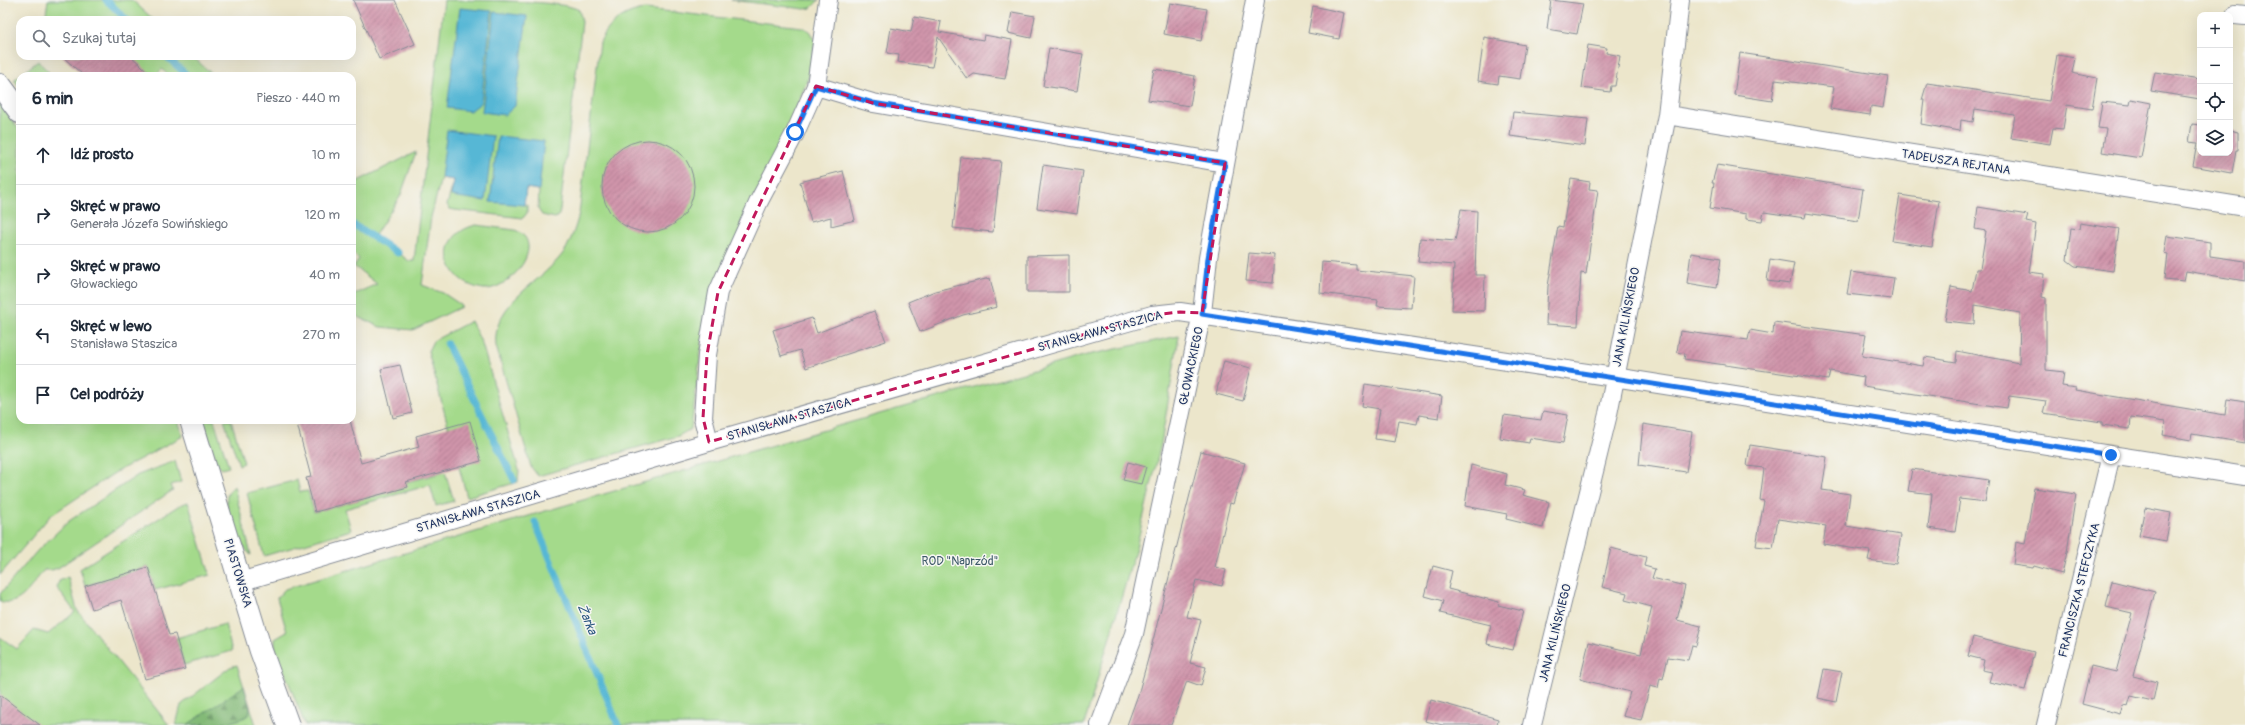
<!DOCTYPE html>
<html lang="pl">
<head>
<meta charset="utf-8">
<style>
	:root { --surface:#fff; --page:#f6f6f7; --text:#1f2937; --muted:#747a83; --line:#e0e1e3 }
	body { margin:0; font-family:Pangolin,sans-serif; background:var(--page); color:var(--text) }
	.controls { position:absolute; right:12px; top:12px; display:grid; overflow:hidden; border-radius:8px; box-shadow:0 4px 16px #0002 }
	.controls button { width:36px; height:36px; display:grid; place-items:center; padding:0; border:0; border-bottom:1px solid var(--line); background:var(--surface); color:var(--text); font:20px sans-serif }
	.stop { position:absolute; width:12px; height:12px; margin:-9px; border:3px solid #1a73e8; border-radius:50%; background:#fff }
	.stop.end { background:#1a73e8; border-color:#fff; box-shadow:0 1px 4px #0008 }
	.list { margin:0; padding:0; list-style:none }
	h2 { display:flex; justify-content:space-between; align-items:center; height:52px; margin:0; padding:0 16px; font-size:17px }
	h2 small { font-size:13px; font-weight:400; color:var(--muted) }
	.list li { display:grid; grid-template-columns:26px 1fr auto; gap:12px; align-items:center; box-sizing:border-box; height:60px; padding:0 16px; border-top:1px solid var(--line) }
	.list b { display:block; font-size:15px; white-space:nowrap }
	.list p { margin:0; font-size:13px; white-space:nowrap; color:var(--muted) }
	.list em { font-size:13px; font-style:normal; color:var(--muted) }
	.icon { flex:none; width:22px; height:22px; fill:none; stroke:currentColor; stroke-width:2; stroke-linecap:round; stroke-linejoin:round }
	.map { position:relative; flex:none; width:2245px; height:725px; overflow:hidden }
	.search { position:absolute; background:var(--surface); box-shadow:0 4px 16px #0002; left:16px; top:16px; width:340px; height:44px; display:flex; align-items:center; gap:10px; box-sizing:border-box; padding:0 14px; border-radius:12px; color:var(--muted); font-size:15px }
	.panel { position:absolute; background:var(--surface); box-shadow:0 4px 16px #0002; left:16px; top:72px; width:340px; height:352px; border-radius:12px }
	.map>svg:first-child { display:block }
	.green { fill:#a4da8b; stroke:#608474 }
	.forest { fill:url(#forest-firs); stroke:#4f746a }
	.water { fill:#57b7d5; stroke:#39739a }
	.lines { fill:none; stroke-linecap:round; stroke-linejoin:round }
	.stream { stroke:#57b7d5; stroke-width:7 }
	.building { fill:url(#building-hatch) }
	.minor-casing { stroke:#848a94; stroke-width:20 }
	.tertiary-casing { stroke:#848a94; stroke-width:24 }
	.minor { stroke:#fff; stroke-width:18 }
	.tertiary { stroke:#fff; stroke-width:22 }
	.route { stroke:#1a73e8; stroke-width:5 }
	.marked { fill:none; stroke:#c2185b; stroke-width:3; stroke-dasharray:8 5; stroke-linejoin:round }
	.labels { text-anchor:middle; stroke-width:3; stroke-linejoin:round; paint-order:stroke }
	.street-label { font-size:12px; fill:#1b2f5e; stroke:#f6f6f2 }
	.park-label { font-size:12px; fill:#3d5a69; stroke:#f6f6f2 }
	.water-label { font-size:13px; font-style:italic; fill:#2d5882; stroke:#f6f6f2 }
</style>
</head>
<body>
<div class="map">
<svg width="2245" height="725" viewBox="0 0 2245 725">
	<defs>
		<pattern id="forest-firs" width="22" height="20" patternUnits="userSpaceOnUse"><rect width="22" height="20" fill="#83ba77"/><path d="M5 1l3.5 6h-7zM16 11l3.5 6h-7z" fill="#6a9865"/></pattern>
		<pattern id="building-hatch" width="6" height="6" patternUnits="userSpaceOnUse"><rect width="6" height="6" fill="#d094aa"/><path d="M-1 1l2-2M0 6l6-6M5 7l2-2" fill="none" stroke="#a8798e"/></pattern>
	</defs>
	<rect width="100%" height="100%" fill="#f6f6f2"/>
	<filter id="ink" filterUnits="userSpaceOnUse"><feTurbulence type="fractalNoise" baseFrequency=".025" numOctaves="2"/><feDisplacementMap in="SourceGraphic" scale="8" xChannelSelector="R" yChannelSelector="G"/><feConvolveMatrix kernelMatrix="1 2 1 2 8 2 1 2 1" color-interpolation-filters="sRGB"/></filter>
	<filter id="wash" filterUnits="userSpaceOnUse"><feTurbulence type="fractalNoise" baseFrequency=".012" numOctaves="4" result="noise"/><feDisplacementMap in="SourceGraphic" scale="16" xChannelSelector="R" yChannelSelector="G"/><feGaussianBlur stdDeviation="0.9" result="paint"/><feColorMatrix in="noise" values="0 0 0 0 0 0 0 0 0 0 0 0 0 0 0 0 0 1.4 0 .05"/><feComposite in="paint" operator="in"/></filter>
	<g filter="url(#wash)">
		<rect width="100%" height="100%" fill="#ece6cb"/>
		<!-- green -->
		<path class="green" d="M 48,0 L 132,0 L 154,20 L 45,20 Z
			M 444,0 C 468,0 564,0 579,10 L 582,22 L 560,209 L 559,215 L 555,218 L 542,215 L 538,209 L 539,190 L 526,188 L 524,205 L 527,205 L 527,213 L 523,218 L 455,210 L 450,209 L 447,205 L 454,180 L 441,178 L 431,217 L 422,285 L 443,293 L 461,305 L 461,307 L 413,330 L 380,327 L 352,314 L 352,295 L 377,284 L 354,266 L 359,259 L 352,252 L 352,184 L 416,152 L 400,197 L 375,235 L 409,261 L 414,261 Z
			M 731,0 L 819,0 L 811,8 L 805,9 Z
			M 646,9 L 802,27 L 810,31 L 815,39 L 811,71 L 702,343 L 691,429 L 678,436 L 538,476 L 531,467 L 496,346 C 491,301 545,282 566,249 C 572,238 576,226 579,214 L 600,42 C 609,23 625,11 646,9 Z
			M 63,56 L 192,56 L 214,76 L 169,76 L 162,69 L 155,76 L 85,76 Z
			M 38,61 L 48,71 L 49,76 L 20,76 L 20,87 L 14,80 Z
			M 0,103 L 20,131 L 20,420 L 178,420 L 183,436 L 116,472 L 50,516 L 0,575 Z
			M 476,225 L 515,230 C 549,244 509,291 484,289 C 444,284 433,235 476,225 Z
			M 471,321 L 482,344 L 519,470 L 518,482 L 467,497 L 428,351 L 433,341 Z
			M 1179,336 L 1161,444 L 1136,548 L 1084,725 L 305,725 L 275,647 L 275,639 L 287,632 L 277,598 L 285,589 L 542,512 L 914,404 L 1087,355 Z
			M 203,420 L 214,420 L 229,467 L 222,469 L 217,465 Z
			M 224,420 L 231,420 L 244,463 L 239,465 Z
			M 175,461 L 181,482 L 171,485 L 173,490 L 58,568 L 52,570 L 44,570 C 33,583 20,609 0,601 L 0,594 L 38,550 L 69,521 L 138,475 Z
			M 445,472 L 454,501 L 436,506 L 430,485 L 345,509 L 351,530 L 264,556 L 247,493 L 297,480 L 300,492 L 308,491 L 314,512 L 407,487 L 406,482 Z
			M 234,486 L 251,555 C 241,548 224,509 227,496 C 228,492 231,489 234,486 Z
			M 188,502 L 210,575 L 155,590 L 148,567 L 85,586 L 80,569 L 178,506 Z
			M 68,577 L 77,610 L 169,725 L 0,725 L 0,637 L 17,649 L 34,630 L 48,634 L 75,612 L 57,588 L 59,581 Z
			M 225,624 L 232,651 L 184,665 L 176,638 Z
			M 237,665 L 256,725 L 176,725 L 181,705 L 230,667 Z"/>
		<!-- forest -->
		<path class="forest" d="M 244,686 L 250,707 L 249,715 C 232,725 208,725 187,725 Z"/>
		<!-- water -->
		<path class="water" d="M 460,8 L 492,11 L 481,103 L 470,111 L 447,108 Z
			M 494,12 L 527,16 L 515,106 L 505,115 L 482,112 Z
			M 447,130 L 493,136 L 485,201 L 451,196 L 454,180 L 441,178 Z
			M 498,136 L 544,141 L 539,190 L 526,188 L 524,205 L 490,202 Z"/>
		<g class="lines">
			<!-- stream -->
			<path class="stream" d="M 106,0 L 127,20
				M 166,56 L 188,76
				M 352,224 L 398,253
				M 447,344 L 514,480
				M 535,522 L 618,725"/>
		</g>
		<g id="blocks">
			<!-- building -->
			<path class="building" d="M 353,0 L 395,0 L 415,44 L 379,59 Z
				M 1551,0 L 1583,4 L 1577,34 L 1547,29 Z
				M 1170,3 L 1207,9 L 1201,41 L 1164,34 Z
				M 1313,6 L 1344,13 L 1339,39 L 1308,33 Z
				M 1012,12 L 1035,16 L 1031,38 L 1008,33 Z
				M 914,17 L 941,22 L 939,32 L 983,40 L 984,35 L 1012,40 L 1005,79 L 974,74 L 967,79 L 938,37 L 932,67 L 898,62 L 899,55 L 887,53 L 891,28 L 911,32 Z
				M 1484,37 L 1525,45 L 1520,79 L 1499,76 L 1498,84 L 1478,81 Z
				M 1588,45 L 1607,48 L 1606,53 L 1620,56 L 1615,86 L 1611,86 L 1610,92 L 1582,88 Z
				M 1049,48 L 1083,54 L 1077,91 L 1043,86 Z
				M 1740,53 L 1888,76 L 1883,108 L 1871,106 L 1870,115 L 1830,109 L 1834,87 L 1775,80 L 1772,101 L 1734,95 Z
				M 2057,55 L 2075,58 L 2072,73 L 2097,78 L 2092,109 L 2067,105 L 2063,129 L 2053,128 L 2050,144 L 2011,138 L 2015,115 L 1975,109 L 1973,122 L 1961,120 L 1960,131 L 1921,124 L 1924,100 L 1922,100 L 1927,83 L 2049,101 Z
				M 62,56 L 131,56 L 153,76 L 84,76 Z
				M 1154,69 L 1195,76 L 1190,106 L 1148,100 Z
				M 2155,72 L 2200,79 L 2200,99 L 2151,91 Z
				M 2131,99 L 2151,103 L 2141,158 L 2102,152 L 2106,129 L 2098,128 L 2102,102 L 2130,105 Z
				M 1513,112 L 1588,119 L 1585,146 L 1510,136 Z
				M 2192,124 L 2200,125 L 2200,153 L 2230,153 L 2230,130 L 2238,132 L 2238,150 L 2236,150 L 2232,173 L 2193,166 L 2197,143 L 2189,142 Z
				M602 186a46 46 0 1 1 92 0a46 46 0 1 1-92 0Z
				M 961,157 L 1001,161 L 993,232 L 953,228 Z
				M 1043,165 L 1083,171 L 1077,214 L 1037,208 Z
				M 1717,165 L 1863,189 L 1858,221 L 1806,213 L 1805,218 L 1764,212 L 1762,221 L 1746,219 L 1746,214 L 1710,208 L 1714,183 L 1712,183 Z
				M 843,171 L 855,220 L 831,226 L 831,217 L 811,222 L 800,182 Z
				M 1571,179 L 1590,182 L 1589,189 L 1598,190 L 1586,274 L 1581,273 L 1578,326 L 1546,324 L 1548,286 L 1558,226 L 1563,227 Z
				M 1900,195 L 1939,201 L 1932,247 L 1892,241 Z
				M 1978,207 L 2028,215 L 2026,222 L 2036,224 L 2029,272 L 2044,274 L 2042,297 L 2046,298 L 2046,370 L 2064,372 L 2062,386 L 2076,388 L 2075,390 L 2225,415 L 2227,399 L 2245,402 L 2245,443 L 2192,434 L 2191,440 L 2163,435 L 2165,422 L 2131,417 L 2130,429 L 2102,425 L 2102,422 L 2043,413 L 2046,401 L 2009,396 L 2007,408 L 1863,386 L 1864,377 L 1830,371 L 1828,380 L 1684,359 L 1685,354 L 1677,352 L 1680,331 L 1748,340 L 1750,330 L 1773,334 L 1774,322 L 1866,335 L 1862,356 L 1923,366 L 1925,357 L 1956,362 L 1957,351 L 2019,363 L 2020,313 L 1975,305 L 1974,324 L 1945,321 L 1951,287 L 1972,291 L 1976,269 L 1980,269 L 1986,231 L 1975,229 Z
				M 1461,209 L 1477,211 L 1475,275 L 1485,275 L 1484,311 L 1452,310 L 1454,265 L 1418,262 L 1420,238 L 1455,241 Z
				M 2080,223 L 2119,229 L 2113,271 L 2075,266 L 2067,260 L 2071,228 L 2079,229 Z
				M 2167,236 L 2210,242 L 2210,256 L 2245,261 L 2245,281 L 2186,271 L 2184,281 L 2165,279 L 2168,254 L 2164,253 Z
				M 1249,253 L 1275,255 L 1273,283 L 1246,281 Z
				M 1691,253 L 1721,258 L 1717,288 L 1687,283 Z
				M 1069,255 L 1069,292 L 1027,292 L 1027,256 Z
				M 1770,259 L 1794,263 L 1790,284 L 1767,281 Z
				M 1322,262 L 1356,265 L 1356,270 L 1414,276 L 1411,308 L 1377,306 L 1378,300 L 1320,293 Z
				M 1851,272 L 1894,278 L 1891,299 L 1847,294 Z
				M 990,278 L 997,307 L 963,315 L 920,332 L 908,302 L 935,291 Z
				M 874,311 L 886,341 L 806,368 L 800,350 L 781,356 L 773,330 L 812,318 L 817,333 Z
				M 1224,361 L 1251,368 L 1243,401 L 1216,394 Z
				M 400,365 L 412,413 L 393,418 L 381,369 Z
				M 1365,384 L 1442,396 L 1439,418 L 1419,415 L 1417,424 L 1399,421 L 1395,442 L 1375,439 L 1380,409 L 1362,406 Z
				M 1543,411 L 1568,415 L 1563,443 L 1530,438 L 1529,443 L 1500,438 L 1504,415 L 1541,420 Z
				M 296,420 L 350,420 L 361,463 L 419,447 L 416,436 L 470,421 L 481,461 L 406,482 L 408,487 L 315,512 L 306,478 L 311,477 Z
				M 1643,424 L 1692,432 L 1686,472 L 1639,465 Z
				M 1750,445 L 1827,457 L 1822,490 L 1850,494 L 1846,526 L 1901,535 L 1896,564 L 1868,560 L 1870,551 L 1823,544 L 1826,526 L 1778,519 L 1773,548 L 1756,546 L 1764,501 L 1760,500 L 1764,468 L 1747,466 Z
				M 1201,451 L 1245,463 L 1233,504 L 1230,503 L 1215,567 L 1226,570 L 1222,586 L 1196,580 L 1187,617 L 1201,620 L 1190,663 L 1206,667 L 1201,686 L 1187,681 L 1171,725 L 1127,725 L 1138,695 L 1151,648 Z
				M 1128,462 L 1146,467 L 1141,484 L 1123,480 Z
				M 1471,465 L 1507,474 L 1505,485 L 1525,490 L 1523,495 L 1549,502 L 1543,528 L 1506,519 L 1507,514 L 1465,506 Z
				M 1912,469 L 1989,480 L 1985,502 L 1960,499 L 1955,532 L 1928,528 L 1932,494 L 1908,491 Z
				M 2034,488 L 2076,494 L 2067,552 L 2062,574 L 2034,566 L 2033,568 L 2013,565 L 2016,542 L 2025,544 Z
				M 2145,508 L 2171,513 L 2166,541 L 2139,536 Z
				M 1611,548 L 1646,557 L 1644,566 L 1655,569 L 1652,578 L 1685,586 L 1677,620 L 1701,626 L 1696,646 L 1692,645 L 1688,660 L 1668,657 L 1663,679 L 1660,678 L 1658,688 L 1650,686 L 1641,720 L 1623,716 L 1630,692 L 1580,679 L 1589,642 L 1641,654 L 1652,607 L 1625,600 L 1627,593 L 1602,587 Z
				M 1433,566 L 1452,571 L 1448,589 L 1499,602 L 1498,605 L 1523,611 L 1513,650 L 1487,644 L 1491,625 L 1440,613 L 1443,601 L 1425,596 Z
				M 148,567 L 169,635 L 175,634 L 185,669 L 145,679 L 121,600 L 92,609 L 85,586 Z
				M 2112,581 L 2155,592 L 2133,676 L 2157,682 L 2153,701 L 2131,696 L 2128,706 L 2123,705 L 2120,714 L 2082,704 L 2091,666 L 2116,672 L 2132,613 L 2106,607 Z
				M 1973,637 L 2034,652 L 2025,690 L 1989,682 L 1992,672 L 1982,670 L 1984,660 L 1968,656 Z
				M 1824,669 L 1842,672 L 1836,702 L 1818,698 Z
				M 0,695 L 40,725 L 0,725 Z
				M 1431,700 L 1498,719 L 1497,725 L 1443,725 L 1425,721 Z"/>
		</g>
	</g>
	<g filter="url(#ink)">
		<use href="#blocks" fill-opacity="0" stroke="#848a94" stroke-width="1"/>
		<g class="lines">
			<defs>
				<path id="minor" d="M 2235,15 L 2245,16
					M 816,86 L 873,103 L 1225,163
					M 1667,115 L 2245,207
					M 709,442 L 703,418 L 707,355 L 718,292 L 759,201 L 795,133 L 816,86 L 828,0
					M 240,582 L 709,442 L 1152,315 L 1180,312 L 1614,377 L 2245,476
					M 1100,725 L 1134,634 L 1194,351 L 1202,313 L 1208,258 L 1255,0
					M 1532,725 L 1608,414 L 1667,115 L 1680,0
					M 2046,725 L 2111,455"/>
				<path id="tertiary" d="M 0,85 L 20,112
					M 191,420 L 261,651 L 288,725"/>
			</defs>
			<!-- minor casing -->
			<use href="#minor" class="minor-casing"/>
			<!-- tertiary casing -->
			<use href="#tertiary" class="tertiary-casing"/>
			<!-- minor -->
			<use href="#minor" class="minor"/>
			<!-- tertiary -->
			<use href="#tertiary" class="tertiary"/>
		</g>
	</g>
	<g class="lines" filter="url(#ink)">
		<!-- route -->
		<path class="route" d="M 795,132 L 816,86 L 873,103 L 1225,163 L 1208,258 L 1202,314 L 2111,455"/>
	</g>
	<!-- marked area -->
	<path class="marked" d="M 816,86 L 873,103 L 1225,163 L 1202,313 L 1180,312 L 1152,315 L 709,442 L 703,418 L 707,355 L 718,292 Z"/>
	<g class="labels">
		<!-- street labels -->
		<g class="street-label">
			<text transform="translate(1956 162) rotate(9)" y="4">TADEUSZA REJTANA</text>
			<text transform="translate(1626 317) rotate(-79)" y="4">JANA KILIŃSKIEGO</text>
			<text transform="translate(1100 331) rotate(-15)" y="4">STANISŁAWA STASZICA</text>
			<text transform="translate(1191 366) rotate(-78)" y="4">GŁOWACKIEGO</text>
			<text transform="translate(789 419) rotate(-16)" y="4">STANISŁAWA STASZICA</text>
			<text transform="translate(478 511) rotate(-16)" y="4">STANISŁAWA STASZICA</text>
			<text transform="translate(238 573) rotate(73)" y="4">PIASTOWSKA</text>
			<text transform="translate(2079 590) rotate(-76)" y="4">FRANCISZKA STEFCZYKA</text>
			<text transform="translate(1555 633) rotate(-76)" y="4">JANA KILIŃSKIEGO</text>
		</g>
		<!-- park labels -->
		<g class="park-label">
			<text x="960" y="565">ROD "Naprzód"</text>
		</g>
		<!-- water labels -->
		<g class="water-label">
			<text transform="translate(588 619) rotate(68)" y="5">Żarka</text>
		</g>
	</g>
</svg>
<div class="controls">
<button>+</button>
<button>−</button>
<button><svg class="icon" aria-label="locate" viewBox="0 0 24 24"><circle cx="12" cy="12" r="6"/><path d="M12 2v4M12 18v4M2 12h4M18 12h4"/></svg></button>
<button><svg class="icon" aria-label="layers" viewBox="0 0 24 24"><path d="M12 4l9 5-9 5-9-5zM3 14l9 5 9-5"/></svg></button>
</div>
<div class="stop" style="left:795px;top:132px"></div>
<div class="stop end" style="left:2111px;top:455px"></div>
<div class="search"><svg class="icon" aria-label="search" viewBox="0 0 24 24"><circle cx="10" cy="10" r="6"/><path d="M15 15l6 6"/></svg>Szukaj tutaj</div>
<section class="panel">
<h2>6 min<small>Pieszo · 440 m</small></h2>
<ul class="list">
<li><svg class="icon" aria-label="ahead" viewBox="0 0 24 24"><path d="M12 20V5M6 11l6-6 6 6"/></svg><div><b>Idź prosto</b></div><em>10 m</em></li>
<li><svg class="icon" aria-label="right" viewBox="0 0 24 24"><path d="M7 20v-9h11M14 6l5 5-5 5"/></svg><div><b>Skręć w prawo</b><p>Generała Józefa Sowińskiego</p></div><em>120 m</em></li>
<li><svg class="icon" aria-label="right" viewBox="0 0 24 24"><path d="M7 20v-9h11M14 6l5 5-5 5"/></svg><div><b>Skręć w prawo</b><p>Głowackiego</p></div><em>40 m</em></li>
<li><svg class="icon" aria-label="left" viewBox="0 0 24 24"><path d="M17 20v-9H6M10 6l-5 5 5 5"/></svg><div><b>Skręć w lewo</b><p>Stanisława Staszica</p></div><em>270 m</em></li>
<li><svg class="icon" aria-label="arrive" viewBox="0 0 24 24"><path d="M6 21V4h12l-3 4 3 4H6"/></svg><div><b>Cel podróży</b></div></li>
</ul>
</section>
</div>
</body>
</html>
